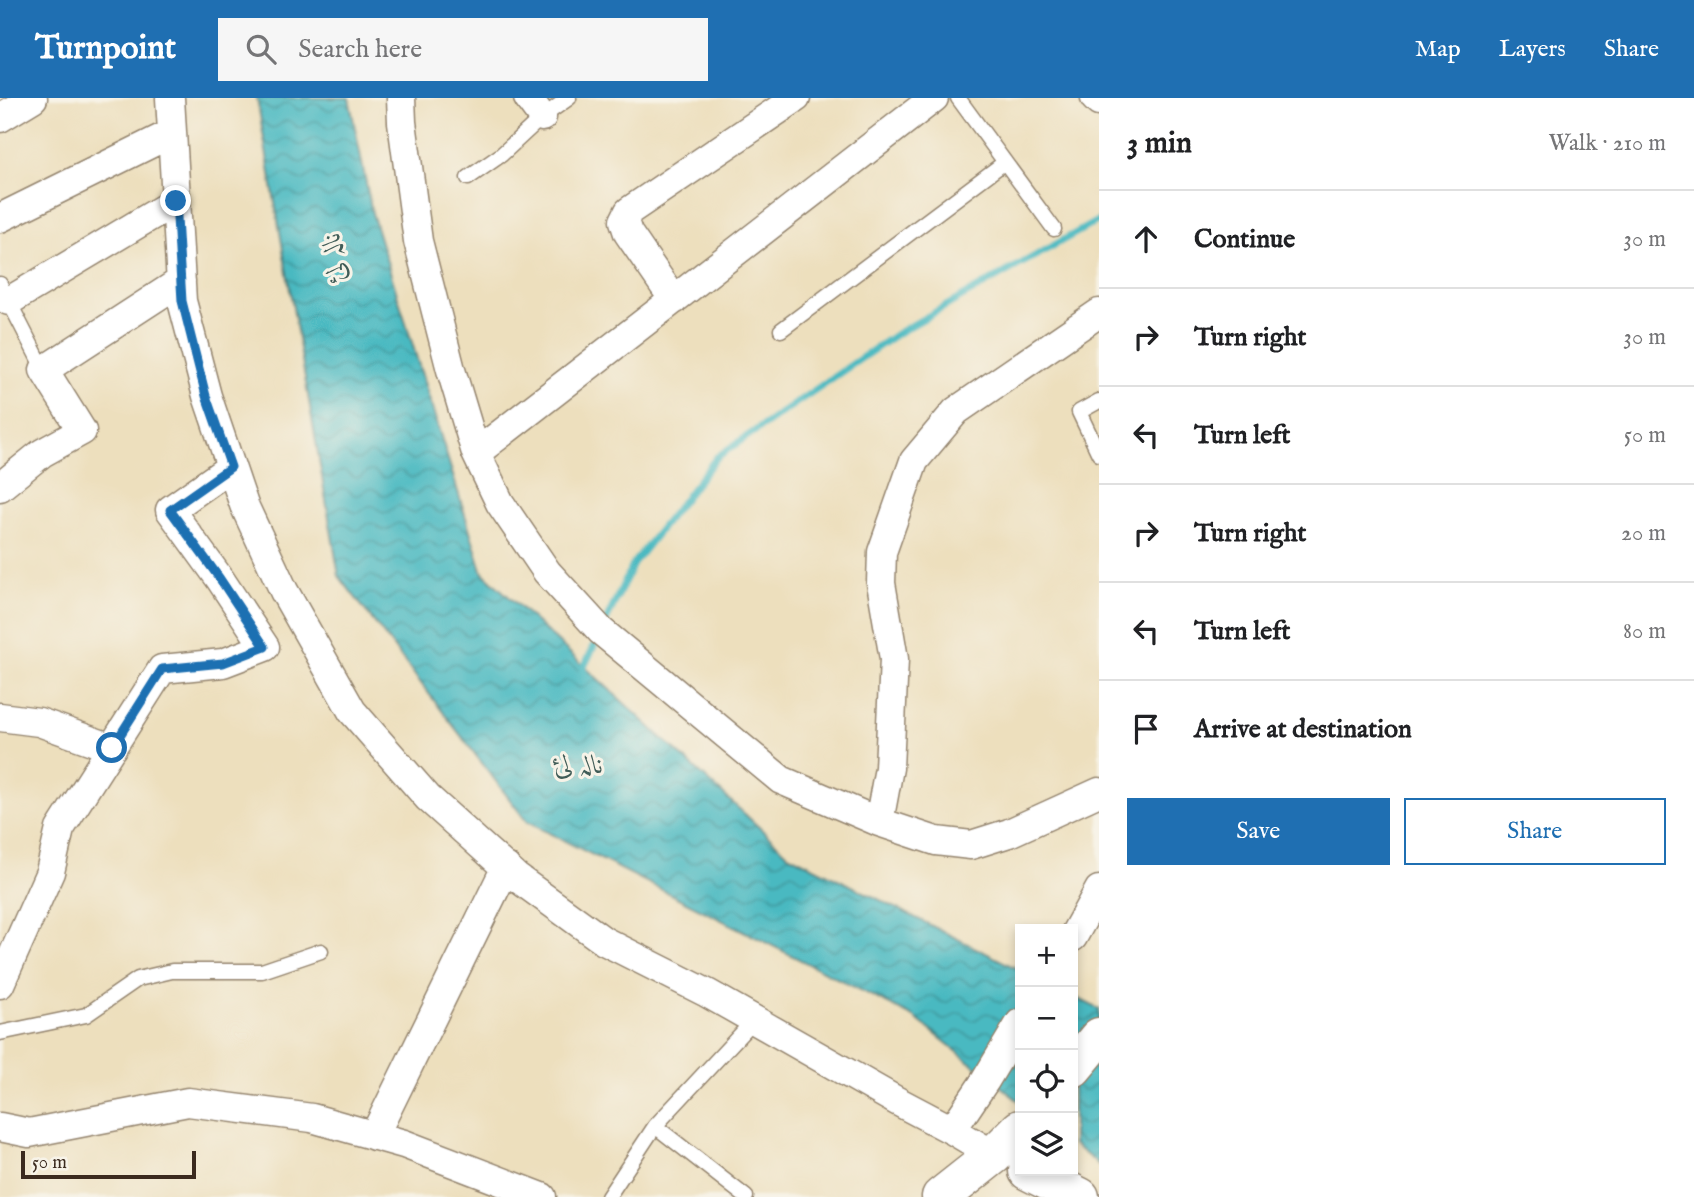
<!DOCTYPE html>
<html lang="en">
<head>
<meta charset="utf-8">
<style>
	:root { --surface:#fff; --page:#f6f6f6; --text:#202124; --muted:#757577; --line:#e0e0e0; --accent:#1f6fb2 }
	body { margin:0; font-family:"IM FELL English",Amiri,serif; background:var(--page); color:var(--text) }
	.controls { position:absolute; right:21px; bottom:21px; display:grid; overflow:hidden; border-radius:0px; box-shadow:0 4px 10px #0003 }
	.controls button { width:63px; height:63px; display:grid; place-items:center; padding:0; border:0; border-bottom:2px solid var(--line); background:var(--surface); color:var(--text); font:35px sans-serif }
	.scale { position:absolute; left:21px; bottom:18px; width:175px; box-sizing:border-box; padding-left:7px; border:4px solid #3b2a1e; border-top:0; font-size:19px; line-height:24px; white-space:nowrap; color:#3b2a1e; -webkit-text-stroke:5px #f7f3e8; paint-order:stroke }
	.stop { position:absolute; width:21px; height:21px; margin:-16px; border:5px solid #1f6fb2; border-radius:50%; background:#fff }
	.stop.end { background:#1f6fb2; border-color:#fff; box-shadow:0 2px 7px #0008 }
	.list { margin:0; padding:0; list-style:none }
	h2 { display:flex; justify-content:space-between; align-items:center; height:91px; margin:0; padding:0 28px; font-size:30px }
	h2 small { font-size:23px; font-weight:400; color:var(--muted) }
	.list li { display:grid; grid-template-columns:46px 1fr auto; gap:21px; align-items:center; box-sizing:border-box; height:98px; padding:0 28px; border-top:2px solid var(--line) }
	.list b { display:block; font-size:26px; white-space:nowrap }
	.list em { font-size:23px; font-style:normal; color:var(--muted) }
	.actions { display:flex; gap:14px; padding:21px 28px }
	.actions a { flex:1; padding:16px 0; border:2px solid var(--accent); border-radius:0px; text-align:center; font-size:24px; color:var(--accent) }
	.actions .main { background:var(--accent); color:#fff }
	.icon { flex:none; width:38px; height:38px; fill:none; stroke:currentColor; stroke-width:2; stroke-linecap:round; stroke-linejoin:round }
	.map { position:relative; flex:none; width:1099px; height:1099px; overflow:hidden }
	header { display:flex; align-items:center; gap:42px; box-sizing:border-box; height:98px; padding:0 35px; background:var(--accent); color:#fff }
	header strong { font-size:33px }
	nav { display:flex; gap:38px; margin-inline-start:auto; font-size:24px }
	.search { width:490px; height:63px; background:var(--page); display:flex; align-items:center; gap:18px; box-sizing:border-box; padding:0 24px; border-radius:0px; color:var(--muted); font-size:26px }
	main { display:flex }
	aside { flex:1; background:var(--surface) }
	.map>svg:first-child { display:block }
	.water { fill:url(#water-waves); stroke:#427270; stroke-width:2 }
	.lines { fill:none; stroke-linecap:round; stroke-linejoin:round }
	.stream { stroke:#4ab9c1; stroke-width:7 }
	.lane-casing { stroke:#94846e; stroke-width:17 }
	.street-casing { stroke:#94846e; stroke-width:31 }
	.secondary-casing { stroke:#94846e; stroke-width:41 }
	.lane { stroke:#fff; stroke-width:14 }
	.street { stroke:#fff; stroke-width:28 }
	.secondary { stroke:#fff; stroke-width:38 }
	.route { stroke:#1f6fb2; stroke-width:9 }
	.labels { text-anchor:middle; stroke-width:6; stroke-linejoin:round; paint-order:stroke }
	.water-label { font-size:26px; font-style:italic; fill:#405c57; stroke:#f7f3e8 }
</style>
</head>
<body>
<header>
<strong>Turnpoint</strong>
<div class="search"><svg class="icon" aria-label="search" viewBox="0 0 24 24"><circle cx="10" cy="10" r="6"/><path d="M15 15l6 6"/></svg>Search here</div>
<nav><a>Map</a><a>Layers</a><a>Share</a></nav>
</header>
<main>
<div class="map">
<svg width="1099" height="1099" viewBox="0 0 1099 1099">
	<defs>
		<pattern id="water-waves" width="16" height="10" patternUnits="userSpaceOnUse" patternTransform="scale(1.75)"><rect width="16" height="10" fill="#4ab9c1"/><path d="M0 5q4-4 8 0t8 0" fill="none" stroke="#3f979c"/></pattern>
	</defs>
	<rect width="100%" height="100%" fill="#f7f3e8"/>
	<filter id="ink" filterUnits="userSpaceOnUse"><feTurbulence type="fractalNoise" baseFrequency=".0143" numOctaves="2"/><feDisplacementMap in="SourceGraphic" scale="14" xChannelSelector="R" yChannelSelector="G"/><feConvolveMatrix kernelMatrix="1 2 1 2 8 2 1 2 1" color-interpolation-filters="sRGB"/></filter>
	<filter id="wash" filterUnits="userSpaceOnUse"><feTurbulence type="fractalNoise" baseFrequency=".00686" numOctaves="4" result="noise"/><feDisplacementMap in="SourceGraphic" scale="28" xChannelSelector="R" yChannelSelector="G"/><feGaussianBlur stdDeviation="1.57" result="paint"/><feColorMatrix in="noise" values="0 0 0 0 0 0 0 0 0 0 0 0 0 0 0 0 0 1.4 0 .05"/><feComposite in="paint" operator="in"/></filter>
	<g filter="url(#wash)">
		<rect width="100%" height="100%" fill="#eddfbd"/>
		<!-- water -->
		<path class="water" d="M 257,0 L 349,0 L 372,115 L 483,475 L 788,756 L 1020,872 L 1020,1004 L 914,919 L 527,724 L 339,478 Z
			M 1073,898 L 1099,911 L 1099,1067 L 1073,1046 Z"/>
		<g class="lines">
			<!-- stream -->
			<path class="stream" d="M 604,527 L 633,466 L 717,359 L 898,235 L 1099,122
				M 581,575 L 599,538"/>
		</g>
	</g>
	<g filter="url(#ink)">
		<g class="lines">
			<defs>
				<path id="lane" d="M 958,0 L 1054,131
					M 468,80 L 501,57 L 542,19 L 569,0
					M 0,186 L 44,272
					M 781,232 L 1005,64
					M 1099,303 L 1079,314 L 1099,356
					M 0,935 L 86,917 L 138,881 L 172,873 L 262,873 L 321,853
					M 655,1028 L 746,1099
					M 608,1099 L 655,1028 L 754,922"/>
				<path id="street" d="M 170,0 L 182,203 L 207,298 L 244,407 L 284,493 L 352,613 L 428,700 L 516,779 L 604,843 L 707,895 L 897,1003 L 952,1032 L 994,1057
					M 401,0 L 402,24 L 418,143 L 451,272 L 476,355 L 500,405 L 547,474 L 601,533 L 781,682 L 879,724 L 936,743 L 971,747 L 1009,735 L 1099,694
					M 528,0 L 542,19
					M 1095,0 L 1099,4
					M 0,20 L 33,0
					M 0,120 L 172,35
					M 674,202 L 628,135 L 624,123 L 629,113 L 796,0
					M 9,203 L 176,103
					M 476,355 L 934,0
					M 0,389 L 42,355 L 82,333 L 44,272 L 181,183
					M 0,619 L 39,624 L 112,650
					M 879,724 L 889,670 L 894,561 L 881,485 L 882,454 L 914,363 L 956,313 L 1099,215
					M 1073,839 L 1099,792
					M 0,886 L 50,774 L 60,731 L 162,571 L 223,565 L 265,549 L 220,481 L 170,412 L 231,369
					M 0,1029 L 29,1035 L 188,1004 L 312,1020 L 404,1046 L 542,1099
					M 952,1032 L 985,983 L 1020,925
					M 374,1038 L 506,769"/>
				<path id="secondary" d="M 1073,970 L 1099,939
					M 1028,1073 L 1080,1099
					M 941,1099 L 994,1057 L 1020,1031"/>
			</defs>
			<!-- lane casing -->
			<use href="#lane" class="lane-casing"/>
			<!-- street casing -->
			<use href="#street" class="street-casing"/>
			<!-- secondary casing -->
			<use href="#secondary" class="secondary-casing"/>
			<!-- lane -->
			<use href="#lane" class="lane"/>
			<!-- street -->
			<use href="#street" class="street"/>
			<!-- secondary -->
			<use href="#secondary" class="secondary"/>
		</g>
	</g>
	<g class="lines" filter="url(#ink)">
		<!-- route -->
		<path class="route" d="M 112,650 L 162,571 L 223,565 L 265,549 L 220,481 L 170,412 L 231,369 L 206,298 L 182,203 L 176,103"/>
	</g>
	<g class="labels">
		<!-- water labels -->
		<g class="water-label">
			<text transform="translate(333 159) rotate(-97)" y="9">نالہ لئ</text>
			<text x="579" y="675">نالہ لئ</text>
		</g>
	</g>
</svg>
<div class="controls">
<button>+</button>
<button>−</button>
<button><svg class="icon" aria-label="locate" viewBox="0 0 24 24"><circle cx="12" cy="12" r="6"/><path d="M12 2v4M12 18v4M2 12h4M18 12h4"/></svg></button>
<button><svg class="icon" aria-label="layers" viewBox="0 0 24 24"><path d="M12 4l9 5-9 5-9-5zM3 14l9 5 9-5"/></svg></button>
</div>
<div class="scale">50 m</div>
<div class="stop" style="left:112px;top:650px"></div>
<div class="stop end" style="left:176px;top:103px"></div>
</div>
<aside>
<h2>3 min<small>Walk · 210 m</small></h2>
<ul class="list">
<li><svg class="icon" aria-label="ahead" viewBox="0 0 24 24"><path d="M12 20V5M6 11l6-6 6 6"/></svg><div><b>Continue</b></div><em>30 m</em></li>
<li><svg class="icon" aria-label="right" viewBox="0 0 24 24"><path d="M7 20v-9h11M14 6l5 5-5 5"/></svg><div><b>Turn right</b></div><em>30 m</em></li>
<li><svg class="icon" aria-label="left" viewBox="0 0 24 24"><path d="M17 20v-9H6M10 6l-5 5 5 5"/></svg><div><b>Turn left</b></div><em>50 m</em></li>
<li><svg class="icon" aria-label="right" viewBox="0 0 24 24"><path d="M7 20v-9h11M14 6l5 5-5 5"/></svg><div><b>Turn right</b></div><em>20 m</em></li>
<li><svg class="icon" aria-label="left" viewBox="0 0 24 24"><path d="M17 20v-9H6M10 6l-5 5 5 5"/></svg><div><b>Turn left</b></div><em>80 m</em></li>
<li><svg class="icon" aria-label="arrive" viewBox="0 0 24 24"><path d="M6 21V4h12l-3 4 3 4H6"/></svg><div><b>Arrive at destination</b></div></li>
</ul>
<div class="actions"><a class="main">Save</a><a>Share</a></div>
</aside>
</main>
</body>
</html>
